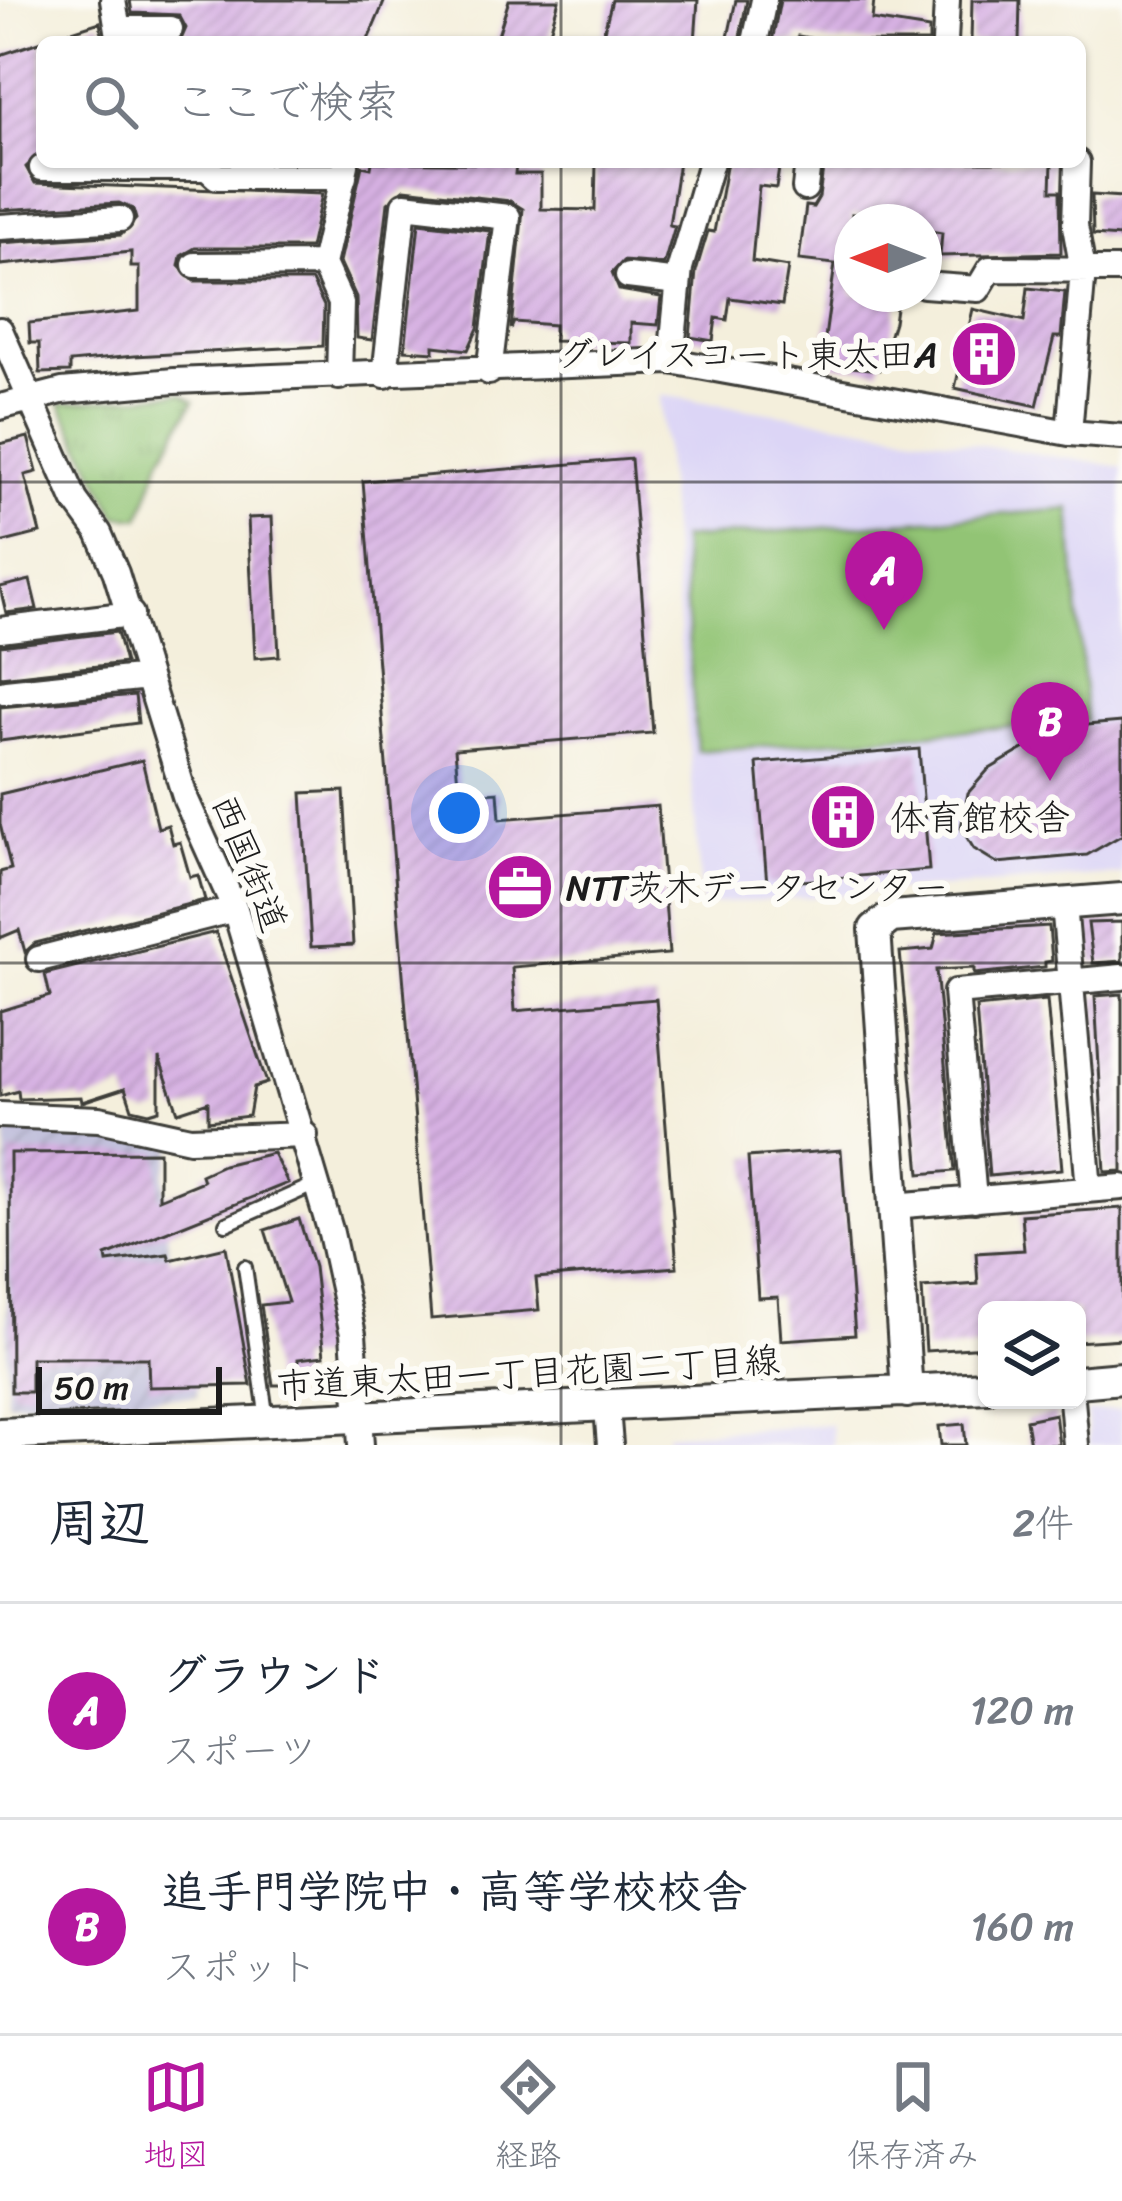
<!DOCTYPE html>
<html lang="ja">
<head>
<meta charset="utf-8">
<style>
	:root { --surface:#fff; --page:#f6f6f7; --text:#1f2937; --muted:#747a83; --line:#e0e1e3; --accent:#b5179e }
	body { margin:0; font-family:Sriracha,"Klee One",sans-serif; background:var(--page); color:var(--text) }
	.controls { position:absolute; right:36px; bottom:36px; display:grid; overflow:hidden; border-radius:18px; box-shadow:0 3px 9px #0004 }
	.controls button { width:108px; height:108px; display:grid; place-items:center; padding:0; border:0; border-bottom:3px solid var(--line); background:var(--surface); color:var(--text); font:60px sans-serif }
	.compass { position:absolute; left:834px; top:204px; width:108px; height:108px; border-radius:50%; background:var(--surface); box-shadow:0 3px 9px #0004; rotate:270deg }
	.scale { position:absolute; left:36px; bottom:30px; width:186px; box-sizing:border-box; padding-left:12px; border:6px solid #1c1c1c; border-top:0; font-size:33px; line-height:42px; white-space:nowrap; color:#1c1c1c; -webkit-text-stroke:9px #fdfcf7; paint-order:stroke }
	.you { position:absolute; left:459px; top:813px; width:42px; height:42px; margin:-30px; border:9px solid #fff; border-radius:50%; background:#1a73e8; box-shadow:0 0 0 18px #1a73e833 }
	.badge { display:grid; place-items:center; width:78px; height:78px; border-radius:50%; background:var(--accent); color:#fff; font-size:39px; font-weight:700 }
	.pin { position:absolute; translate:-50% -99px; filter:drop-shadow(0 3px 6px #0008) }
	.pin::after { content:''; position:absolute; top:63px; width:42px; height:36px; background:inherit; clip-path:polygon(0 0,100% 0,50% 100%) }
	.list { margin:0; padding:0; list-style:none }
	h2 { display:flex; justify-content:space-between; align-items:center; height:156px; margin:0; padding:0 48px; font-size:51px }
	h2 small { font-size:39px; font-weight:400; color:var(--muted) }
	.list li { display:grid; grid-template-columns:78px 1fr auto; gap:36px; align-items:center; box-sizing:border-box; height:216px; padding:0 48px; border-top:3px solid var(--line) }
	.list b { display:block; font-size:45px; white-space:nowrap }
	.list p { margin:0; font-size:39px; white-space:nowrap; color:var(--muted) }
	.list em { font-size:39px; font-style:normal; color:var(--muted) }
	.icon { flex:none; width:66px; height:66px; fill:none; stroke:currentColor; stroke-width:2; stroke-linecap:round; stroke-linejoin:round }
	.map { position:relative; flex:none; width:1122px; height:1445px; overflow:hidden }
	.search { position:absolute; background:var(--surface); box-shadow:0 3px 9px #0004; left:36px; right:36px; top:36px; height:132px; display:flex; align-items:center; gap:30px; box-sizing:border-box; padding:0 42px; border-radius:18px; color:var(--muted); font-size:45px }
	.sheet { height:588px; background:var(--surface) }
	nav { display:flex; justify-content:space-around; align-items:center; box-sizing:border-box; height:168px; border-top:3px solid var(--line); background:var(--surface); font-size:33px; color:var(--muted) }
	nav a { display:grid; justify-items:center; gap:6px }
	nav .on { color:var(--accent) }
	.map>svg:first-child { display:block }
	.built { fill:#dcd5f6 }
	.industrial { fill:url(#industrial-furrows) }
	.grass { fill:url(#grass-tufts); stroke:#577048; stroke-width:3 }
	.garden { fill:#92c474; stroke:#577048; stroke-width:3 }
	.building { fill:url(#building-hatch) }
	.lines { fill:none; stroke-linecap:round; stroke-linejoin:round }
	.service-casing { stroke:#3c3c39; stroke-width:18 }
	.minor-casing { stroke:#3c3c39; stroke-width:30 }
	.tertiary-casing { stroke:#3c3c39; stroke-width:36 }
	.service { stroke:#fff; stroke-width:12 }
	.minor { stroke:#fff; stroke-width:24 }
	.tertiary { stroke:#fff; stroke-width:30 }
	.grid { fill:none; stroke:#1c1c1c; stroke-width:3; stroke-opacity:0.55 }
	.labels { text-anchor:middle; stroke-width:12; stroke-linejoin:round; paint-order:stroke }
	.poi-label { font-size:36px; fill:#1c1c1c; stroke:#fdfcf7; text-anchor:start }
	.street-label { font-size:36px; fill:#1c1c1c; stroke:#fdfcf7 }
</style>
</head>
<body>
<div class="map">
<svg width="1122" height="1445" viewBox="0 0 1122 1445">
	<defs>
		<pattern id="industrial-furrows" width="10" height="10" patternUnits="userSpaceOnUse" patternTransform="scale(3)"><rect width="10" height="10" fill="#c2c1dc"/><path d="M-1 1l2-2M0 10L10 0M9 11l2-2" fill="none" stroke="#a6a5bc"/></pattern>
		<pattern id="grass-tufts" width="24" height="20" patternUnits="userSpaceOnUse" patternTransform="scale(3)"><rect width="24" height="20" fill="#92c474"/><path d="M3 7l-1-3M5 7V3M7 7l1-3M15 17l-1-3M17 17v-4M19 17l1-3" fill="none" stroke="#7da864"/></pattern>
		<pattern id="building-hatch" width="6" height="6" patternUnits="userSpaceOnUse" patternTransform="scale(3)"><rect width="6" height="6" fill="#d6b0e2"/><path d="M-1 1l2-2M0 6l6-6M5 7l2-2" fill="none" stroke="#b797c1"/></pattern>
	</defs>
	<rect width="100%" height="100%" fill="#fdfcf7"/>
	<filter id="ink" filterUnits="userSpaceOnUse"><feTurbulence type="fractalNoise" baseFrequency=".00833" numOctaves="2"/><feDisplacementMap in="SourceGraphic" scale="24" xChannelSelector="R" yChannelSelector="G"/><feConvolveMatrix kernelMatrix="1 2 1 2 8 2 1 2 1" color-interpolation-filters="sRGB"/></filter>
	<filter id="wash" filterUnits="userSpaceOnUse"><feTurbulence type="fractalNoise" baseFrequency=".004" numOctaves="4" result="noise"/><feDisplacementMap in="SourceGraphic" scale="48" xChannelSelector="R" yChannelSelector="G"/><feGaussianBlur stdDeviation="2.7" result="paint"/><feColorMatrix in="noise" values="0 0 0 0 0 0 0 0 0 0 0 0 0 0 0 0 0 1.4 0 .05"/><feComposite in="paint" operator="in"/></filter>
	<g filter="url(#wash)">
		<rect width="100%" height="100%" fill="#f4efdc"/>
		<!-- built -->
		<path class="built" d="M 660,395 L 1122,467 L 1122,874 L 702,905 Z
			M 1122,1409 L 1122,1445 L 1089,1445 L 1087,1412 Z
			M 831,1424 L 833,1445 L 667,1445 L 666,1434 Z"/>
		<!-- industrial -->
		<path class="industrial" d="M 70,1122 L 175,1144 L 164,1175 L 169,1264 L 195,1266 L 197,1396 L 7,1402 L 6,1124 Z"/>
		<!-- grass -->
		<path class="grass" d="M 181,393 L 194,401 L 161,459 L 140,518 L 117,516 L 60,404 Z"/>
		<!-- garden -->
		<path class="garden" d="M 1070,509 L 1086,721 L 697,751 L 681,539 Z"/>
		<g id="blocks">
			<!-- building -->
			<path class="building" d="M 130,0 L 385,0 L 367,42 L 180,42 L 186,28 L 179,15 L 132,13 Z
				M 509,0 L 559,0 L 547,42 L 496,42 Z
				M 612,0 L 698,0 L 695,42 L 601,42 Z
				M 736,0 L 747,0 L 739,42 L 727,42 Z
				M 780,0 L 874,0 L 872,20 L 929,29 L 929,42 L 831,42 L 798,36 L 797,42 L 772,42 Z
				M 972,0 L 1020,0 L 1019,42 L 971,42 Z
				M 100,22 L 103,42 L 50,42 L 50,38 Z
				M 42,41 L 42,152 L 26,167 L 35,183 L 322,194 L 310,248 L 195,248 L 181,256 L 179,266 L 194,281 L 312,281 L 324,306 L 323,346 L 134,356 L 70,362 L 70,372 L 40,373 L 39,343 L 30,343 L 29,323 L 139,311 L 139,267 L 131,267 L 131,252 L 0,265 L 0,243 L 121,235 L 136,219 L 133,209 L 119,203 L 0,210 L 0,55 Z
				M 372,162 L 516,164 L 515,174 L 541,174 L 541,209 L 595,210 L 596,162 L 679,162 L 669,225 L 675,226 L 664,264 L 623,261 L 612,273 L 619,290 L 661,297 L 658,325 L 631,323 L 631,343 L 554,341 L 554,325 L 514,322 L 511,329 L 523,209 L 510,201 L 405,189 L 388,203 L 372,340 L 357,338 L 356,297 L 340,262 L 362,166 L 371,168 Z
				M 727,162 L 780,162 L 776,188 L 759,186 L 752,261 L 788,267 L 782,305 L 730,298 L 727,320 L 716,318 L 713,341 L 690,337 L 696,271 L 708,231 L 714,232 Z
				M 824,162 L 1052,162 L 1051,191 L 1060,191 L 1061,253 L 940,256 L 942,233 L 924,230 L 924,222 L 852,214 L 852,294 L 898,294 L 894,322 L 879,370 L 831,365 L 832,361 L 822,360 L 835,264 L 799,260 L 806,206 L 813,207 L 819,197 Z
				M 1092,195 L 1122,197 L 1120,237 L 1093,235 Z
				M 419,223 L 490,231 L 478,328 L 468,350 L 434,346 L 434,352 L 405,350 Z
				M 1028,288 L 1065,292 L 1061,337 L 1054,337 L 1037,406 L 955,388 L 973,309 L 1024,321 Z
				M 28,437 L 37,472 L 25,475 L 40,533 L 0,543 L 0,444 Z
				M 631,459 L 653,733 L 455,749 L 459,795 L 498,792 L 500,819 L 658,806 L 669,954 L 512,967 L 515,1011 L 656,999 L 677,1267 L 536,1278 L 539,1310 L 431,1319 L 363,481 Z
				M 272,517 L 279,656 L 255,658 L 248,518 Z
				M 30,580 L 37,609 L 6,613 L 0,587 Z
				M 117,632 L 125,663 L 0,677 L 0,646 Z
				M 135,695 L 138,723 L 0,741 L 0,707 Z
				M 1122,722 L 1122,835 L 1087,855 L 997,863 L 974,849 L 961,828 L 968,793 L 988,770 L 1032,744 L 1087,725 Z
				M 919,749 L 929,870 L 767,884 L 757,763 Z
				M 142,760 L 158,828 L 168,825 L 173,844 L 180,842 L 190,877 L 198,875 L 205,900 L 35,943 L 25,952 L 19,930 L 0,938 L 0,872 L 11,869 L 0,824 L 0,794 Z
				M 344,791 L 353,945 L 311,947 L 302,793 Z
				M 1122,922 L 1122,961 L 1093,963 L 1088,923 Z
				M 1049,926 L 1052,961 L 1045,962 L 1045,967 L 974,974 L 974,968 L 936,970 L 955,1171 L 920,1174 L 900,952 L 933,949 L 937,933 Z
				M 216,932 L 267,1083 L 254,1087 L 249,1116 L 208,1121 L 208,1102 L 178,1112 L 159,1058 L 159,1110 L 149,1113 L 132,1109 L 125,1088 L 82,1102 L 81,1097 L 19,1099 L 18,1091 L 0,1096 L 0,1011 L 50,996 L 45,974 Z
				M 1122,994 L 1122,1171 L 1105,1172 L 1095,996 Z
				M 1047,1000 L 1062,1169 L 989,1176 L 976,1007 Z
				M 841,1150 L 855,1335 L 781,1340 L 778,1297 L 758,1298 L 748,1157 Z
				M 159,1152 L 159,1199 L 203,1181 L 201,1175 L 223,1165 L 273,1153 L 288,1183 L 106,1256 L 107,1262 L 168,1254 L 170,1260 L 226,1247 L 251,1385 L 149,1387 L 148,1358 L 31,1358 L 31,1392 L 11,1392 L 10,1153 Z
				M 1122,1208 L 1122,1339 L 1077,1342 L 1077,1310 L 987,1310 L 987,1347 L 926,1351 L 922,1288 L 978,1284 L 976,1253 L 1024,1250 L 1021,1215 Z
				M 299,1219 L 314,1267 L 324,1356 L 298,1359 L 298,1385 L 273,1385 L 261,1305 L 288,1302 L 265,1230 Z
				M 1055,1414 L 1059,1445 L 1030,1445 L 1026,1420 Z
				M 964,1424 L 966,1445 L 941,1445 L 939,1426 Z"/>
		</g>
	</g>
	<g filter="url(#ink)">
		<use href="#blocks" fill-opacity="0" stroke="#3c3c39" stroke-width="3"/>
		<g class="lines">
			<defs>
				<path id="service" d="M 226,1224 L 318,1183
					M 245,1267 L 267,1420"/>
				<path id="minor" d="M 113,0 L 120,42
					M 120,29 L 170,29
					M 755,42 L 764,0
					M 945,42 L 947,0
					M 42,168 L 207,168 L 217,177 L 344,177
					M 805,188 L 808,162
					M 0,227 L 120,219
					M 195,265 L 323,264
					M 628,276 L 678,282
					M 924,285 L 978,289 L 990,269 L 1122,270
					M 0,330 L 75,500 L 99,533 L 116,573 L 186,800 L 235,909 L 331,1233 L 353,1334 L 361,1445
					M 671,361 L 680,268 L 711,162
					M 385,375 L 404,205 L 508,217 L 489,372
					M 339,377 L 341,303 L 323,264 L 346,165
					M 0,407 L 62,391 L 174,381 L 671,361 L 1069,433 L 1122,437
					M 1069,433 L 1083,270 L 1075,226 L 1077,162
					M 0,630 L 131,614
					M 6,692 L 148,677
					M 1064,904 L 1089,1189
					M 39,959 L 235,909
					M 0,1115 L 99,1119 L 190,1139 L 305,1135
					M 974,1200 L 956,992 L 1122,977
					M 893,1206 L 1122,1187
					M 1072,1400 L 1076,1445
					M 607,1408 L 610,1445"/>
				<path id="tertiary" d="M 1077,1382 L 1122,1378
					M 907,1392 L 875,929 L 891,917 L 1122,899
					M 0,1434 L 987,1387"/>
			</defs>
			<!-- service casing -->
			<use href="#service" class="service-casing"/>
			<!-- minor casing -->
			<use href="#minor" class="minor-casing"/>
			<!-- tertiary casing -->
			<use href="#tertiary" class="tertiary-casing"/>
			<!-- service -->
			<use href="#service" class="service"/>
			<!-- minor -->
			<use href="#minor" class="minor"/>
			<!-- tertiary -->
			<use href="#tertiary" class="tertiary"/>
		</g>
	</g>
	<!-- grid -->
	<path class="grid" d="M 561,0 L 561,42M 561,162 L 561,1445M 0,482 L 1122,482M 0,963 L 1122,963"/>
	<!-- icons -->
	<defs>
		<symbol id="building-disc" viewBox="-11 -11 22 22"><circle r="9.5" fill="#b5179e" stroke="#fdfcf7"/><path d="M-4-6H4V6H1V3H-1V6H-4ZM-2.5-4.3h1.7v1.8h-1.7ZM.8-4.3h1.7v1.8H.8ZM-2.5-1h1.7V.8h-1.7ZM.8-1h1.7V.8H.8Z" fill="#fff"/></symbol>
		<symbol id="office-disc" viewBox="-11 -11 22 22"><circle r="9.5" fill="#b5179e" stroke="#fdfcf7"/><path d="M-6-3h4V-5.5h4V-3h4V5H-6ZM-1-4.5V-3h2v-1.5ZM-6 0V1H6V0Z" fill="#fff"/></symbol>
	</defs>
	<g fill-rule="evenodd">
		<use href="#building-disc" x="946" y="316" width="76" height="76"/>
		<use href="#building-disc" x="805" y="779" width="76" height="76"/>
		<use href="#office-disc" x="482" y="849" width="76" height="76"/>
	</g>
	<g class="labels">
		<!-- poi labels -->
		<g class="poi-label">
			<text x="938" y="367" text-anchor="end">グレイスコート東太田A</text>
			<text x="890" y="830">体育館校舎</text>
			<text x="566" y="900">NTT茨木データセンター</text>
		</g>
		<!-- street labels -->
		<g class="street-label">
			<text transform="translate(250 863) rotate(68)" y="13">西国街道</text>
			<text transform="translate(528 1372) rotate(-3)" y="13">市道東太田一丁目花園二丁目線</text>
		</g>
	</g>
</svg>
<div class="controls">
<button><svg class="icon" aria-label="layers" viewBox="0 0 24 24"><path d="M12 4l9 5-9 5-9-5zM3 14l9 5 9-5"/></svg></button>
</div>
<svg class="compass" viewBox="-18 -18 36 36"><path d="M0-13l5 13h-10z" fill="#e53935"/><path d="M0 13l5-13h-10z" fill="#747a83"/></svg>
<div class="scale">50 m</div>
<div class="you"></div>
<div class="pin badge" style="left:884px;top:630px">A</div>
<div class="pin badge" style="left:1050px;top:781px">B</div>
<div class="search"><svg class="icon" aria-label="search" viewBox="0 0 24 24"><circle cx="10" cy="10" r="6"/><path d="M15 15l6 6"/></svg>ここで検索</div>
</div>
<section class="sheet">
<h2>周辺<small>2件</small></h2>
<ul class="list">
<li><span class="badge">A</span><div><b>グラウンド</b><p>スポーツ</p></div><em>120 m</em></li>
<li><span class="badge">B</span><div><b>追手門学院中・高等学校校舎</b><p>スポット</p></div><em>160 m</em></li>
</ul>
</section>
<nav>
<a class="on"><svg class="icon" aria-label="map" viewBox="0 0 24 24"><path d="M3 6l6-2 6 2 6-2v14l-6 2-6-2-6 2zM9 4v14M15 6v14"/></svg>地図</a>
<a><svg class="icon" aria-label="directions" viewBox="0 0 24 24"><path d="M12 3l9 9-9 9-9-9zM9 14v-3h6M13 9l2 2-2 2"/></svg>経路</a>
<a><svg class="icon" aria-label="saved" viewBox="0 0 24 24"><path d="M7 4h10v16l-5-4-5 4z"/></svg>保存済み</a>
</nav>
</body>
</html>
